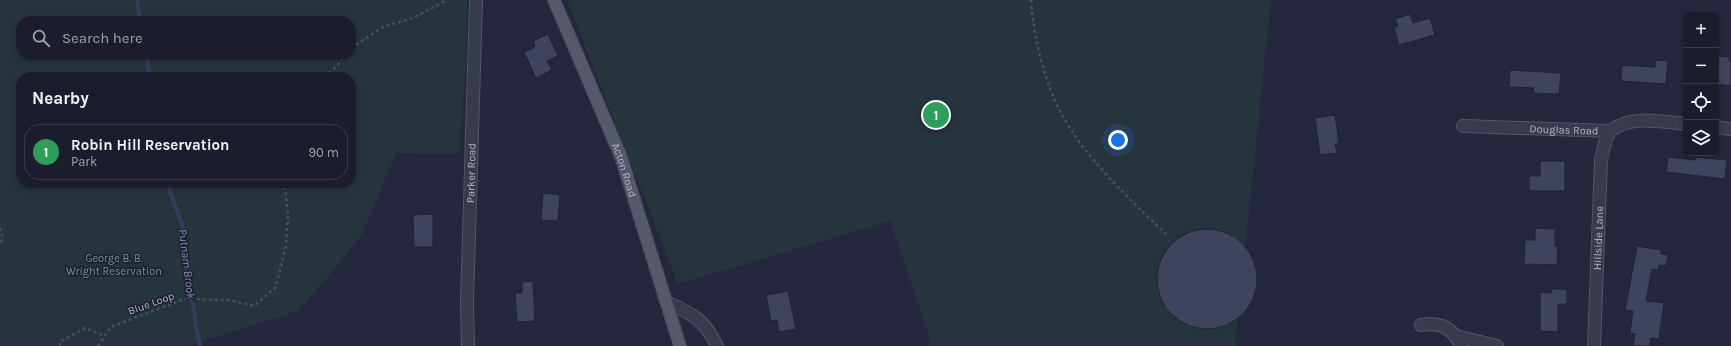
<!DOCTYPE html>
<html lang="en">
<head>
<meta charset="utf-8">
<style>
	:root { --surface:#1b1d2e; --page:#242636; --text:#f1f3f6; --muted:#a0a2aa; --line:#393b4a; --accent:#8a92f7 }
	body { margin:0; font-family:Karla,sans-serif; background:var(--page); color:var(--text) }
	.controls { position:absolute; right:12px; top:12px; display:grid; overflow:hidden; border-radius:8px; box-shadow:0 2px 6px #0003 }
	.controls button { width:36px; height:36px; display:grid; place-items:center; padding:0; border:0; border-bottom:1px solid var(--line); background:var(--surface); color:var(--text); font:20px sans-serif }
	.you { position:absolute; left:1118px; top:140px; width:14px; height:14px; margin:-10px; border:3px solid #fff; border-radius:50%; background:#1a73e8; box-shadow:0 0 0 6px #1a73e833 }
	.badge { display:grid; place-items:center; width:26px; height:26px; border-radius:50%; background:var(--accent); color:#fff; font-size:13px; font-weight:700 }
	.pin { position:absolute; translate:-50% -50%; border:2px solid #fff; box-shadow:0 1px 4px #0006 }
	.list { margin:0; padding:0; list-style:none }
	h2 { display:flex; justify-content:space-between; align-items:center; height:52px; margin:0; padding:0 16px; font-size:17px }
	h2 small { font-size:13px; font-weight:400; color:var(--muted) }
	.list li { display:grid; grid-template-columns:26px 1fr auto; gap:12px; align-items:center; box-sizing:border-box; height:56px; margin:0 8px 8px; padding:0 8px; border:1px solid var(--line); border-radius:16px }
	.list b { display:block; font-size:15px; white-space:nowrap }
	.list p { margin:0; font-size:13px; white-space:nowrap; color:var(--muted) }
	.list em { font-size:13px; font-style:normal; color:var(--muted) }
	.icon { flex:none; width:22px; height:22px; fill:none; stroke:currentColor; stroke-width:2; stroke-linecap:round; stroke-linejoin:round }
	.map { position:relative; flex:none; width:1731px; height:346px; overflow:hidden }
	.search { position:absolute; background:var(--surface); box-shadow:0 2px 6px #0003; left:16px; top:16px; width:340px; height:44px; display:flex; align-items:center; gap:10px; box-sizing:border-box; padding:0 14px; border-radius:16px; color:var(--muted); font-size:15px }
	.panel { position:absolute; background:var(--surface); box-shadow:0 2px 6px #0003; left:16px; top:72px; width:340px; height:116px; border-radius:16px }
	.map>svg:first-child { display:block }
	.green { fill:#26343e; fill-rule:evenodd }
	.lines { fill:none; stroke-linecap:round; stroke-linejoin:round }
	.stream { stroke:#363b62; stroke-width:4 }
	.building { fill:#40435d; stroke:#1f2134 }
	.minor-casing { stroke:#535568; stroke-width:14 }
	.major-casing { stroke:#414356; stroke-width:14 }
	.path { stroke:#44515b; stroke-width:2.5; stroke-dasharray:3 3; stroke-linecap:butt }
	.minor { stroke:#383a4d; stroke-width:12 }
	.major { stroke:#56586d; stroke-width:12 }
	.labels { text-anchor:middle; stroke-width:3; stroke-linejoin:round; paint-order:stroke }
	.street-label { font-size:11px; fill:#b4b5c9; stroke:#1d1f32 }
	.park-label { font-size:11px; fill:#6b9984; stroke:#1d1f32 }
	.water-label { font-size:12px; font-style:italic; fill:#8389b4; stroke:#1d1f32 }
</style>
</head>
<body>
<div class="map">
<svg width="1731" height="346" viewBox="0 0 1731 346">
	<rect width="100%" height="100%" fill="#24273d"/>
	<!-- green -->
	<path class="green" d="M 0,0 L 467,0 L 466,67 L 459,154 L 396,153 L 362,235 L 321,285 L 298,311 L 188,346 L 0,346 ZM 21,21 L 351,21 L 351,55 L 21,55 ZM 21,77 L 351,77 L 351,183 L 21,183 Z
		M 567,0 L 1271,0 L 1235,346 L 930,346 L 928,334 L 890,221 L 678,284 Z"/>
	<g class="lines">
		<!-- stream -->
		<path class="stream" d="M 137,0 L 140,21
			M 146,55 L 150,77
			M 169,183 L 170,192 L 182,224 L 185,272 L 194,310 L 196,328 L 200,346"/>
	</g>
	<!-- building -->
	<path class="building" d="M 1410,14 L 1413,23 L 1430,18 L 1435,35 L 1399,45 L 1394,27 L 1398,26 L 1395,19 Z
		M 548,34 L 558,56 L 547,61 L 552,70 L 536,78 L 524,52 L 535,47 L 533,41 Z
		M 1718,56 L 1729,57 L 1729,61 L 1731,62 L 1731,86 L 1716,84 Z
		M 1655,60 L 1668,61 L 1666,84 L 1621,81 L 1622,65 L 1655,67 Z
		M 1510,70 L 1561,73 L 1559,94 L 1533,93 L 1534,88 L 1509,87 Z
		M 1335,115 L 1339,144 L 1335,144 L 1337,153 L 1320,155 L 1315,118 Z
		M 1668,157 L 1695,160 L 1696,157 L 1727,160 L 1725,179 L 1666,172 Z
		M 1540,161 L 1565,161 L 1565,191 L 1529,191 L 1529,176 L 1540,176 Z
		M 543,193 L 560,195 L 558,221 L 541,220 Z
		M 433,214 L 433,247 L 414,247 L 413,215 Z
		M 1535,228 L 1555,229 L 1555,246 L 1558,246 L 1557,265 L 1524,264 L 1525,240 L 1535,240 Z
		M1157 279a50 50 0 1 1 100 0a50 50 0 1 1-100 0Z
		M 1637,246 L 1661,250 L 1661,254 L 1668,255 L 1666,266 L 1659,265 L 1658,270 L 1652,269 L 1646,301 L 1664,303 L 1659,339 L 1651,338 L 1650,346 L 1633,346 L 1635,334 L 1630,333 L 1633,311 L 1625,310 Z
		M 533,281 L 535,321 L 517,322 L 515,293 L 522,293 L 522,282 Z
		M 1551,289 L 1567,289 L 1567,304 L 1558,304 L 1558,332 L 1540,331 L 1540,292 L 1551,293 Z
		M 788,291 L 796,329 L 779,332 L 777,320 L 771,321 L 766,295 Z"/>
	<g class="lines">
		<defs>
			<g id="minor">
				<path id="s1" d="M 1463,126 L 1610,131 C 1634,114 1659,122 1686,124"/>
				<path d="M 1716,127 L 1731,129"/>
				<path d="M 667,302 C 692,314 704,319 717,346"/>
				<path d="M 1421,325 C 1441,322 1452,327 1461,346"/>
				<path d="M 1456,336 L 1497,346"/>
				<path id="s2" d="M 468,346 L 467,303 L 476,0"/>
				<path id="s3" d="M 1594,346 L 1601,160 L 1606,139 L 1610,131"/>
			</g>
			<g id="major">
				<path id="s4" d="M 554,0 L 621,157 L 680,346"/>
			</g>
		</defs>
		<!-- minor casing -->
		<use href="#minor" class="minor-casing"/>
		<!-- major casing -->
		<use href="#major" class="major-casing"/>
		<!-- path -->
		<path class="path" d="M 1031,0 C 1034,37 1043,78 1060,111 C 1083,156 1131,201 1167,235
			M 351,48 L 383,27 L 413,18 L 447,0
			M 324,77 L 337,66 L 345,55
			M 0,228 L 2,236 L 0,244
			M 60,346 L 60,342 L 85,328 L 105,336
			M 98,346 L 111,327 L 184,299 L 229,300 L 254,306 L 275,288 L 281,267 L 286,244 L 288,213 L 284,183"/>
		<!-- minor -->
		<use href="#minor" class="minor"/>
		<!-- major -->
		<use href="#major" class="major"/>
	</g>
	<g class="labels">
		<!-- street labels -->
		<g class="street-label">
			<text dy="4" stroke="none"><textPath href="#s1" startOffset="101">Douglas Road</textPath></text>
			<text dy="4" stroke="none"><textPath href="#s4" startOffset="184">Acton Road</textPath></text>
			<text dy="4" stroke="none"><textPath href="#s2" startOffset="173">Parker Road</textPath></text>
			<text dy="4" stroke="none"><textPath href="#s3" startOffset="108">Hillside Lane</textPath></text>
			<text transform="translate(151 303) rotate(-20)" y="4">Blue Loop</text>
		</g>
		<!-- park labels -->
		<g class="park-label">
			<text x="114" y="262">George B. B.<tspan x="114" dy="13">Wright Reservation</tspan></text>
		</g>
		<!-- water labels -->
		<g class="water-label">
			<text transform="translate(187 264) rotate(83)" y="4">Putnam Brook</text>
		</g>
	</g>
</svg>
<div class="controls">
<button>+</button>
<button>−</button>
<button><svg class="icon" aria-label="locate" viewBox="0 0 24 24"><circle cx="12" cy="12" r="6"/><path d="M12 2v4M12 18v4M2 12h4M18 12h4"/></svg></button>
<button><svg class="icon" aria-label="layers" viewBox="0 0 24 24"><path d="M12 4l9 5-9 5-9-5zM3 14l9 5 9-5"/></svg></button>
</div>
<div class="you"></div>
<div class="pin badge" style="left:936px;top:115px;background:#2e9e5b">1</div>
<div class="search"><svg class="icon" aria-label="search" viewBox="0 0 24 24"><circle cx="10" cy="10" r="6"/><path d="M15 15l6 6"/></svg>Search here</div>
<section class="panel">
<h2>Nearby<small></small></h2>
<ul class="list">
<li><span class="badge" style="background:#2e9e5b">1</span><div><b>Robin Hill Reservation</b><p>Park</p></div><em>90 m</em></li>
</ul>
</section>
</div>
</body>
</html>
